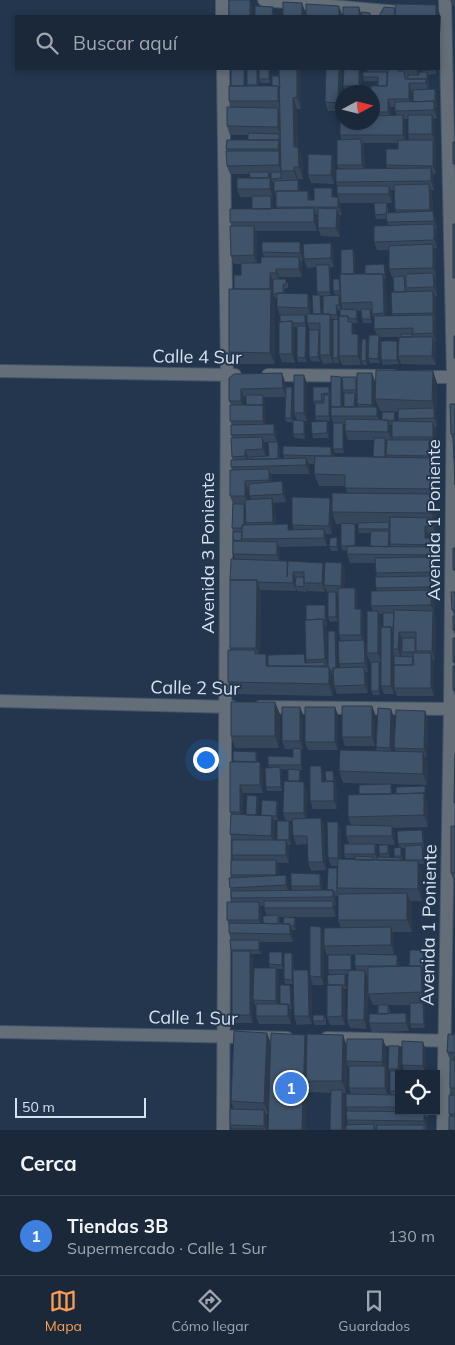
<!DOCTYPE html>
<html lang="es">
<head>
<meta charset="utf-8">
<style>
	:root { --surface:#1a283a; --page:#233042; --text:#f1f3f6; --muted:#9fa6af; --line:#384454; --accent:#fc9d53 }
	body { margin:0; font-family:Mulish,sans-serif; background:var(--page); color:var(--text) }
	.controls { position:absolute; right:15px; bottom:15px; display:grid; overflow:hidden; border-radius:0px; box-shadow:0 2px 8px #0003 }
	.controls button { width:45px; height:45px; display:grid; place-items:center; padding:0; border:0; border-bottom:1px solid var(--line); background:var(--surface); color:var(--text); font:25px sans-serif }
	.compass { position:absolute; left:335px; top:85px; width:45px; height:45px; border-radius:50%; background:var(--surface); box-shadow:0 2px 8px #0003; rotate:83deg }
	.scale { position:absolute; left:15px; bottom:12px; width:131px; box-sizing:border-box; padding-left:5px; border:2px solid #d4e1ef; border-top:0; font-size:14px; line-height:18px; white-space:nowrap; color:#d4e1ef; -webkit-text-stroke:4px #23364d; paint-order:stroke }
	.you { position:absolute; left:205px; top:759px; width:18px; height:18px; margin:-12px; border:4px solid #fff; border-radius:50%; background:#1a73e8; box-shadow:0 0 0 8px #1a73e833 }
	.badge { display:grid; place-items:center; width:32px; height:32px; border-radius:50%; background:var(--accent); color:#fff; font-size:16px; font-weight:700 }
	.pin { position:absolute; translate:-50% -50%; border:2px solid #fff; box-shadow:0 1px 5px #0006 }
	.list { margin:0; padding:0; list-style:none }
	h2 { display:flex; justify-content:space-between; align-items:center; height:65px; margin:0; padding:0 20px; font-size:21px }
	h2 small { font-size:16px; font-weight:400; color:var(--muted) }
	.list li { display:grid; grid-template-columns:32px 1fr auto; gap:15px; align-items:center; box-sizing:border-box; height:80px; padding:0 20px; border-top:1px solid var(--line) }
	.list b { display:block; font-size:19px; white-space:nowrap }
	.list p { margin:0; font-size:16px; white-space:nowrap; color:var(--muted) }
	.list em { font-size:16px; font-style:normal; color:var(--muted) }
	.icon { flex:none; width:28px; height:28px; fill:none; stroke:currentColor; stroke-width:2; stroke-linecap:round; stroke-linejoin:round }
	.map { position:relative; flex:none; width:455px; height:1130px; overflow:hidden }
	.search { position:absolute; background:var(--surface); box-shadow:0 2px 8px #0003; left:15px; right:15px; top:15px; height:55px; display:flex; align-items:center; gap:12px; box-sizing:border-box; padding:0 18px; border-radius:0px; color:var(--muted); font-size:19px }
	.sheet { height:145px; background:var(--surface) }
	nav { display:flex; justify-content:space-around; align-items:center; box-sizing:border-box; height:70px; border-top:1px solid var(--line); background:var(--surface); font-size:14px; color:var(--muted) }
	nav a { display:grid; justify-items:center; gap:2px }
	nav .on { color:var(--accent) }
	.map>svg:first-child { display:block }
	.lines { fill:none; stroke-linecap:round; stroke-linejoin:round }
	.street-casing { stroke:#43556a; stroke-width:14 }
	.street { stroke:#646e79; stroke-width:12 }
	.wall { fill:#36475c; fill-rule:evenodd }
	.shaded-wall { fill:#2c3a4b }
	.building { fill:#3f536b; stroke:#2c3a4b }
	.labels { text-anchor:middle; stroke-width:4; stroke-linejoin:round; paint-order:stroke }
	.street-label { font-size:18px; fill:#d4e1ef; stroke:#23364d }
</style>
</head>
<body>
<div class="map">
<svg width="455" height="1130" viewBox="0 0 455 1130">
	<rect width="100%" height="100%" fill="#23364d"/>
	<g class="lines">
		<defs>
			<path id="street" d="M 222,0 L 222,16
				M 264,0 L 398,12
				M 223,69 L 227,375 L 223,1130
				M 0,371 L 235,375
				M 268,375 L 393,376
				M 418,377 L 455,377
				M 0,701 L 232,707
				M 260,707 L 455,709
				M 0,1032 L 287,1038
				M 327,1038 L 455,1041
				M 443,1130 L 450,709 L 453,377 L 445,0"/>
		</defs>
		<!-- street casing -->
		<use href="#street" class="street-casing"/>
		<!-- street -->
		<use href="#street" class="street"/>
	</g>
	<!-- wall -->
	<path class="wall" d="M 450,0 L 455,0 L 455,6 L 453,6 Z
		M 231,69 L 245,69 L 245,86 L 247,86 L 247,69 L 258,69 L 259,86 L 272,86 L 279,76 L 301,69 L 301,109 L 297,109 L 298,147 L 303,159 L 303,179 L 298,179 L 298,181 L 300,185 L 300,191 L 311,200 L 338,197 L 337,194 L 337,186 L 336,182 L 339,169 L 337,165 L 342,140 L 340,135 L 372,122 L 372,92 L 378,86 L 378,81 L 364,81 L 363,77 L 368,72 L 366,69 L 419,69 L 419,72 L 422,72 L 421,70 L 436,69 L 436,74 L 428,75 L 429,90 L 435,89 L 437,94 L 437,107 L 436,107 L 437,109 L 437,118 L 433,119 L 435,123 L 435,143 L 434,143 L 436,148 L 436,174 L 433,174 L 434,176 L 434,190 L 431,190 L 432,193 L 433,211 L 436,220 L 437,229 L 436,229 L 437,232 L 437,248 L 434,248 L 436,253 L 436,276 L 435,276 L 436,281 L 437,296 L 434,296 L 436,299 L 436,321 L 435,321 L 436,323 L 436,342 L 434,342 L 436,345 L 436,365 L 401,364 L 399,358 L 399,364 L 383,365 L 381,360 L 397,341 L 398,344 L 401,337 L 380,337 L 381,340 L 380,363 L 370,363 L 368,358 L 377,335 L 374,329 L 374,319 L 372,314 L 372,310 L 371,310 L 372,323 L 363,323 L 362,319 L 361,311 L 357,311 L 358,314 L 358,323 L 352,323 L 355,331 L 355,334 L 361,342 L 361,365 L 342,365 L 339,358 L 339,363 L 334,363 L 333,359 L 333,363 L 323,364 L 320,356 L 320,362 L 311,361 L 309,357 L 310,330 L 307,323 L 307,316 L 305,316 L 306,319 L 306,328 L 307,331 L 307,362 L 298,362 L 297,357 L 297,327 L 294,327 L 295,330 L 295,363 L 282,362 L 279,354 L 280,316 L 277,307 L 277,298 L 275,298 L 273,294 L 273,281 L 273,295 L 275,301 L 275,364 L 233,364 L 229,352 L 234,289 L 241,275 L 241,264 L 234,264 L 231,256 L 232,226 L 230,222 L 252,209 L 252,197 L 240,197 L 237,189 L 250,178 L 250,174 L 230,174 L 227,166 L 227,151 L 226,149 L 248,140 L 248,135 L 230,135 L 227,126 L 231,107 L 229,101 L 231,86 ZM 412,92 L 413,92 L 413,102 L 412,102 ZM 391,107 L 395,107 L 395,111 L 397,115 L 391,115 ZM 404,119 L 408,119 L 408,134 L 409,140 L 406,140 L 406,124 ZM 363,143 L 398,143 L 398,149 L 386,165 L 387,168 L 365,168 L 364,148 ZM 269,174 L 271,174 L 271,179 L 273,183 L 274,183 L 274,192 L 276,197 L 277,209 L 273,209 L 273,200 L 272,198 L 273,198 L 273,186 ZM 391,190 L 394,190 L 395,210 L 396,212 L 388,213 L 388,207 L 375,215 L 376,219 L 386,219 L 388,225 L 374,242 L 377,250 L 389,250 L 389,269 L 392,277 L 393,277 L 394,292 L 392,314 L 392,316 L 387,316 L 386,282 L 385,279 L 386,279 L 386,268 L 384,264 L 365,274 L 355,274 L 355,254 L 341,274 L 340,283 L 339,279 L 333,291 L 335,295 L 341,295 L 341,303 L 343,310 L 341,309 L 340,300 L 339,295 L 331,296 L 331,270 L 330,267 L 334,267 L 334,251 L 303,251 L 300,242 L 262,252 L 264,257 L 261,263 L 257,263 L 257,234 L 256,231 L 317,231 L 316,215 L 318,215 L 318,228 L 321,236 L 340,237 L 340,217 L 339,215 L 342,215 L 340,203 L 392,203 L 392,194 ZM 303,252 L 304,259 L 307,268 L 316,267 L 317,292 L 318,295 L 313,314 L 311,314 L 311,302 L 308,294 L 285,293 L 284,289 L 288,288 L 288,283 L 279,279 L 279,277 L 302,277 L 302,265 L 301,261 L 303,261 ZM 321,296 L 323,296 L 323,314 L 322,314 L 322,299 ZM 338,310 L 340,310 L 339,322 L 333,323 L 331,319 L 338,319 Z
		M 270,69 L 270,83 L 261,83 L 259,79 Z
		M 307,69 L 342,69 L 341,71 L 342,74 L 341,111 L 328,111 L 325,102 L 326,70 L 308,70 Z
		M 361,74 L 360,90 L 345,90 L 343,86 Z
		M 332,155 L 335,163 L 334,184 L 311,183 L 308,175 Z
		M 368,343 L 367,365 L 363,365 L 361,360 Z
		M 433,371 L 437,383 L 436,413 L 435,413 L 437,417 L 437,427 L 435,427 L 436,430 L 436,446 L 431,446 L 432,449 L 432,458 L 436,470 L 436,501 L 434,501 L 436,506 L 436,534 L 428,534 L 428,538 L 431,538 L 434,546 L 434,552 L 435,556 L 436,580 L 433,580 L 434,584 L 433,596 L 434,598 L 435,613 L 434,613 L 436,619 L 435,660 L 433,660 L 434,662 L 434,696 L 397,696 L 394,688 L 394,668 L 394,694 L 384,694 L 381,686 L 383,614 L 379,614 L 381,620 L 381,662 L 370,662 L 367,655 L 368,672 L 366,672 L 367,675 L 368,693 L 337,694 L 334,686 L 334,675 L 332,675 L 334,678 L 333,696 L 232,694 L 228,682 L 235,559 L 233,554 L 233,540 L 234,532 L 232,528 L 233,504 L 230,496 L 232,470 L 231,467 L 233,460 L 232,457 L 232,438 L 231,435 L 232,425 L 230,421 L 231,405 L 229,401 L 229,378 L 282,373 L 285,382 L 286,390 L 292,387 L 294,392 L 293,422 L 286,422 L 285,418 L 285,397 L 264,397 L 265,410 L 266,413 L 266,424 L 274,424 L 277,432 L 277,442 L 279,446 L 280,459 L 284,458 L 283,455 L 331,447 L 334,457 L 373,457 L 374,440 L 348,440 L 345,431 L 345,424 L 343,424 L 344,427 L 344,453 L 335,453 L 333,449 L 333,423 L 331,416 L 343,380 L 375,381 L 375,407 L 380,416 L 380,420 L 396,417 L 396,422 L 399,422 L 398,419 L 398,412 L 380,411 L 375,399 ZM 343,391 L 344,394 L 344,407 L 343,407 ZM 357,394 L 357,404 L 358,407 L 356,407 L 356,398 L 355,395 ZM 244,397 L 246,397 L 246,405 L 244,405 ZM 390,425 L 392,425 L 392,437 L 393,440 L 387,442 L 386,440 L 392,440 ZM 264,442 L 268,442 L 269,456 L 266,456 L 265,445 ZM 309,464 L 315,464 L 314,474 L 319,486 L 345,486 L 347,493 L 332,504 L 330,498 L 292,525 L 294,530 L 290,530 L 276,524 L 275,507 L 274,503 L 286,502 L 285,490 L 272,482 L 272,477 L 271,474 L 310,474 L 310,466 ZM 248,489 L 249,489 L 249,496 L 251,499 L 248,499 ZM 332,513 L 336,524 L 341,524 L 341,546 L 342,550 L 347,551 L 347,554 L 350,563 L 375,563 L 376,573 L 377,577 L 376,588 L 377,591 L 371,606 L 373,611 L 367,647 L 364,640 L 364,618 L 358,609 L 358,597 L 355,588 L 344,588 L 345,572 L 342,563 L 325,568 L 323,563 L 288,564 L 280,561 L 280,550 L 279,547 L 327,546 L 327,537 L 326,534 L 332,534 ZM 355,524 L 358,524 L 358,529 L 359,533 L 371,533 L 370,547 L 356,546 L 356,528 ZM 296,588 L 297,591 L 306,592 L 306,588 L 307,591 L 325,592 L 325,588 L 328,593 L 328,617 L 330,622 L 338,621 L 338,596 L 337,593 L 338,594 L 339,635 L 341,641 L 339,664 L 340,668 L 337,668 L 337,635 L 328,667 L 326,625 L 327,625 L 326,609 L 325,605 L 306,620 L 306,660 L 304,654 L 268,659 L 260,654 L 261,592 L 260,590 L 296,591 Z
		M 455,374 L 455,486 L 453,441 L 451,434 L 455,404 Z
		M 307,383 L 307,421 L 304,421 L 305,425 L 305,439 L 295,438 L 293,434 L 297,420 L 294,413 Z
		M 313,387 L 330,391 L 330,421 L 316,420 L 315,416 L 315,405 L 313,401 Z
		M 327,421 L 329,426 L 329,438 L 313,438 L 312,434 Z
		M 337,537 L 338,542 L 338,551 L 331,551 L 329,546 Z
		M 455,592 L 455,635 L 453,630 L 454,616 L 452,610 Z
		M 455,638 L 455,696 L 453,690 L 455,666 L 453,662 Z
		M 381,666 L 380,695 L 373,695 L 371,691 Z
		M 372,706 L 375,714 L 375,746 L 345,746 L 342,737 Z
		M 300,707 L 303,715 L 303,749 L 301,749 L 302,753 L 302,770 L 281,769 L 282,771 L 282,791 L 267,791 L 266,787 L 269,767 L 268,765 L 293,757 L 293,749 L 285,749 L 282,741 Z
		M 335,707 L 338,715 L 338,750 L 308,750 L 305,742 Z
		M 425,711 L 428,720 L 427,757 L 425,757 L 428,764 L 427,785 L 343,783 L 339,771 L 377,751 L 376,747 L 394,717 L 393,751 L 396,751 L 394,748 Z
		M 280,714 L 279,748 L 235,748 L 231,736 Z
		M 256,752 L 258,756 L 258,762 L 260,762 L 263,771 L 263,793 L 243,793 L 243,815 L 246,815 L 259,800 L 258,816 L 262,816 L 277,801 L 278,805 L 278,820 L 274,820 L 275,824 L 275,840 L 277,840 L 286,821 L 283,813 L 288,781 L 301,774 L 301,782 L 304,782 L 307,790 L 307,819 L 321,818 L 324,826 L 326,870 L 311,871 L 308,862 L 308,844 L 296,845 L 293,836 L 292,821 L 289,821 L 291,826 L 291,845 L 288,845 L 289,848 L 289,863 L 277,863 L 279,868 L 279,875 L 289,883 L 289,890 L 292,890 L 291,886 L 320,874 L 323,882 L 323,890 L 327,890 L 337,868 L 338,866 L 331,866 L 328,858 L 338,822 L 341,831 L 341,859 L 355,860 L 355,858 L 345,858 L 344,854 L 349,844 L 346,836 L 351,825 L 348,817 L 359,794 L 392,789 L 392,794 L 396,794 L 425,786 L 426,791 L 426,800 L 428,805 L 428,827 L 393,828 L 395,834 L 395,845 L 376,844 L 377,848 L 377,857 L 380,857 L 379,854 L 390,849 L 390,857 L 395,858 L 394,856 L 399,847 L 398,844 L 424,834 L 424,847 L 423,847 L 424,849 L 424,864 L 419,864 L 422,873 L 422,901 L 410,901 L 412,905 L 412,932 L 392,932 L 394,936 L 394,954 L 327,955 L 324,947 L 324,985 L 313,985 L 310,976 L 321,927 L 324,934 L 341,928 L 338,920 L 338,896 L 335,896 L 336,899 L 336,905 L 334,905 L 336,909 L 336,917 L 279,917 L 280,924 L 283,924 L 295,918 L 296,922 L 296,930 L 292,930 L 293,942 L 259,942 L 261,954 L 251,954 L 253,959 L 253,1023 L 235,1023 L 232,1015 L 232,953 L 231,950 L 231,940 L 229,933 L 229,925 L 227,920 L 232,902 L 231,898 L 231,891 L 230,888 L 232,878 L 231,875 L 233,860 L 232,855 L 232,840 L 230,834 L 231,814 L 230,812 L 233,762 ZM 401,848 L 405,848 L 405,860 L 403,860 L 402,852 ZM 260,906 L 264,906 L 264,908 L 267,916 L 263,923 L 262,923 L 262,910 Z
		M 321,766 L 324,774 L 324,781 L 335,775 L 336,787 L 337,790 L 337,809 L 313,809 L 310,801 Z
		M 451,873 L 455,873 L 455,884 Z
		M 423,950 L 425,954 L 424,975 L 425,978 L 426,1004 L 424,1004 L 425,1007 L 425,1028 L 411,1028 L 410,1024 L 410,1005 L 381,1005 L 388,1005 L 390,1010 L 390,1014 L 409,1022 L 409,1031 L 372,1032 L 369,1023 L 378,1014 L 378,1005 L 373,1005 L 368,994 L 368,985 L 367,1029 L 350,1028 L 347,1020 L 348,974 L 329,974 L 328,970 L 352,959 L 352,971 L 357,971 L 355,966 L 400,964 L 400,966 L 409,966 Z
		M 283,957 L 283,969 L 277,969 L 279,976 L 279,1004 L 280,1004 L 292,989 L 292,1009 L 290,1009 L 291,1012 L 291,1024 L 259,1024 L 256,1016 L 256,1008 L 253,1000 L 270,968 L 269,964 Z
		M 294,958 L 294,970 L 308,970 L 311,978 L 312,1024 L 297,1025 L 294,1016 L 293,984 L 285,984 L 284,979 Z
		M 345,974 L 347,979 L 347,989 L 343,989 L 345,993 L 345,1025 L 330,1025 L 327,1017 Z
		M 324,1015 L 326,1019 L 326,1025 L 315,1025 L 313,1021 Z
		M 267,1033 L 271,1043 L 307,1041 L 343,1035 L 347,1046 L 386,1047 L 386,1067 L 388,1075 L 388,1094 L 391,1094 L 390,1091 L 390,1072 L 388,1069 L 401,1051 L 400,1071 L 404,1071 L 402,1065 L 426,1050 L 426,1074 L 399,1074 L 399,1111 L 428,1111 L 428,1117 L 426,1117 L 427,1120 L 427,1129 L 425,1129 L 426,1130 L 377,1130 L 377,1129 L 348,1125 L 347,1120 L 348,1111 L 346,1107 L 351,1094 L 349,1088 L 349,1069 L 347,1062 L 346,1093 L 343,1093 L 345,1098 L 345,1130 L 330,1130 L 331,1093 L 310,1092 L 308,1086 L 268,1114 L 266,1114 L 267,1118 L 267,1130 L 231,1130 L 232,1129 L 230,1125 L 234,1110 L 231,1101 Z
		M 455,1035 L 455,1130 L 449,1114 L 452,1095 L 450,1088 L 450,1060 L 447,1052 Z"/>
	<!-- shaded-wall -->
	<path class="shaded-wall" d="M 250,0 L 253,8 L 253,16 L 250,16 Z
		M 302,3 L 305,11 L 305,16 L 302,16 Z
		M 436,5 L 441,17 L 439,51 L 439,16 L 436,16 Z
		M 339,6 L 342,14 L 342,16 L 339,16 Z
		M 273,7 L 274,11 L 274,16 L 272,16 Z
		M 359,7 L 362,16 L 359,16 Z
		M 244,69 L 245,69 L 245,90 L 244,86 Z
		M 257,69 L 258,69 L 259,89 L 257,85 Z
		M 269,69 L 270,69 L 270,83 L 269,79 Z
		M 297,69 L 301,69 L 301,109 L 297,97 Z
		M 339,69 L 340,69 L 342,74 L 341,111 L 338,103 Z
		M 416,69 L 419,69 L 419,77 Z
		M 359,70 L 361,74 L 360,90 L 359,86 Z
		M 427,72 L 428,76 L 429,92 L 426,83 Z
		M 409,83 L 412,92 L 412,107 L 409,99 Z
		M 278,86 L 281,94 L 281,109 L 278,101 Z
		M 435,89 L 437,94 L 437,107 L 435,102 Z
		M 293,98 L 297,109 L 298,159 L 294,147 Z
		M 388,99 L 391,107 L 391,120 L 388,112 Z
		M 434,101 L 437,109 L 437,118 L 434,110 Z
		M 278,108 L 281,116 L 281,135 L 278,127 Z
		M 403,115 L 406,124 L 406,143 L 403,135 Z
		M 432,115 L 435,123 L 435,143 L 432,134 Z
		M 361,139 L 364,148 L 365,173 L 362,165 Z
		M 279,140 L 282,148 L 282,157 L 278,149 Z
		M 433,140 L 436,148 L 436,174 L 433,166 Z
		M 298,147 L 303,159 L 303,179 L 299,167 Z
		M 279,151 L 282,159 L 281,171 L 279,165 Z
		M 332,155 L 335,163 L 334,184 L 331,175 Z
		M 294,167 L 300,185 L 300,196 L 298,192 L 298,182 L 294,171 Z
		M 431,168 L 434,176 L 434,190 L 431,181 Z
		M 269,172 L 273,186 L 273,198 L 270,189 Z
		M 429,184 L 432,193 L 433,218 L 430,210 Z
		M 389,186 L 392,194 L 392,203 L 389,194 Z
		M 332,188 L 335,197 L 332,197 Z
		M 308,191 L 311,199 L 311,207 L 308,200 Z
		M 271,196 L 273,200 L 273,214 L 271,210 Z
		M 338,197 L 341,205 L 342,215 L 338,207 Z
		M 314,208 L 317,217 L 317,231 L 314,222 Z
		M 337,209 L 340,217 L 340,237 L 336,228 Z
		M 433,211 L 436,220 L 437,229 L 434,221 Z
		M 434,224 L 437,232 L 437,248 L 434,240 Z
		M 254,226 L 257,234 L 257,264 L 254,255 Z
		M 300,242 L 303,251 L 303,261 L 300,253 Z
		M 331,243 L 334,251 L 334,267 L 331,258 Z
		M 433,244 L 436,253 L 436,276 L 433,268 Z
		M 353,249 L 355,254 L 356,278 L 354,274 Z
		M 299,257 L 302,265 L 302,277 L 299,269 Z
		M 384,264 L 386,268 L 386,279 L 385,275 Z
		M 329,265 L 331,270 L 331,296 L 330,292 Z
		M 276,269 L 279,277 L 279,281 L 276,273 Z
		M 270,273 L 273,281 L 273,295 L 275,301 L 275,364 L 270,353 Z
		M 433,273 L 436,281 L 437,296 L 434,287 Z
		M 383,274 L 386,282 L 387,322 L 384,313 Z
		M 433,291 L 436,299 L 436,321 L 433,313 Z
		M 308,294 L 311,302 L 311,316 L 308,308 Z
		M 320,295 L 322,299 L 323,320 L 321,315 Z
		M 339,295 L 340,300 L 341,310 L 339,305 Z
		M 336,305 L 338,310 L 338,319 L 337,315 Z
		M 370,309 L 372,313 L 372,323 L 371,319 Z
		M 357,310 L 358,314 L 358,323 L 356,319 Z
		M 330,314 L 333,323 L 333,363 L 330,355 Z
		M 305,315 L 306,319 L 306,328 L 305,323 Z
		M 433,315 L 436,323 L 436,342 L 433,333 Z
		M 338,319 L 340,324 L 339,363 L 338,358 Z
		M 292,321 L 295,330 L 295,363 L 292,354 Z
		M 352,322 L 355,331 L 355,342 L 352,334 Z
		M 306,326 L 307,331 L 307,362 L 305,358 Z
		M 319,330 L 320,335 L 320,362 L 318,357 Z
		M 358,334 L 361,342 L 361,365 L 358,356 Z
		M 379,335 L 381,340 L 380,363 L 378,359 Z
		M 433,337 L 436,345 L 436,365 L 432,356 Z
		M 366,339 L 368,343 L 367,365 L 366,361 Z
		M 397,341 L 399,345 L 399,364 L 397,360 Z
		M 433,371 L 437,383 L 436,413 L 432,401 Z
		M 282,373 L 285,382 L 286,397 L 283,388 Z
		M 372,373 L 375,381 L 375,413 L 372,405 Z
		M 304,375 L 307,383 L 307,421 L 304,413 Z
		M 341,377 L 343,381 L 343,413 L 341,408 Z
		M 356,377 L 357,381 L 357,394 L 356,390 Z
		M 292,387 L 294,392 L 293,422 L 291,418 Z
		M 241,389 L 244,397 L 244,409 L 241,401 Z
		M 355,393 L 356,398 L 356,415 L 354,410 Z
		M 263,395 L 264,399 L 265,410 L 266,413 L 266,429 L 263,421 Z
		M 329,395 L 330,400 L 330,421 L 329,416 Z
		M 377,407 L 380,416 L 380,424 L 377,416 Z
		M 434,408 L 437,417 L 437,427 L 434,418 Z
		M 395,412 L 396,417 L 396,425 L 394,421 Z
		M 388,420 L 392,428 L 392,440 L 388,432 Z
		M 304,421 L 305,425 L 305,439 L 304,434 Z
		M 327,421 L 329,426 L 329,438 L 327,433 Z
		M 433,422 L 436,430 L 436,446 L 433,437 Z
		M 343,423 L 344,427 L 344,453 L 343,449 Z
		M 274,424 L 277,432 L 277,442 L 274,434 Z
		M 262,437 L 265,445 L 266,458 L 263,449 Z
		M 385,438 L 387,443 L 386,464 L 385,460 Z
		M 429,440 L 432,449 L 432,458 L 436,470 L 436,501 L 431,489 L 432,464 L 429,456 Z
		M 278,442 L 279,446 L 280,464 L 278,459 Z
		M 331,447 L 334,455 L 334,464 L 331,456 Z
		M 245,450 L 248,458 L 248,464 L 245,456 Z
		M 306,458 L 310,466 L 310,474 L 306,465 Z
		M 269,469 L 272,477 L 273,488 L 269,480 Z
		M 245,481 L 248,489 L 248,504 L 245,496 Z
		M 282,481 L 285,490 L 286,502 L 283,494 Z
		M 431,494 L 436,506 L 436,534 L 433,526 L 433,518 L 431,513 Z
		M 272,498 L 275,507 L 276,530 L 273,522 Z
		M 330,498 L 333,506 L 332,534 L 329,526 Z
		M 244,504 L 246,509 L 245,533 L 244,528 Z
		M 355,524 L 356,528 L 356,551 L 355,546 Z
		M 425,526 L 428,534 L 428,546 L 425,538 Z
		M 324,529 L 327,537 L 327,546 L 324,538 Z
		M 389,531 L 390,535 L 390,551 L 388,547 Z
		M 337,537 L 338,542 L 338,551 L 337,547 Z
		M 431,538 L 434,546 L 434,552 L 435,556 L 435,564 L 432,555 Z
		M 277,542 L 280,550 L 280,563 L 277,555 Z
		M 432,557 L 435,566 L 436,580 L 432,572 Z
		M 323,563 L 326,571 L 324,585 L 325,588 L 325,592 L 322,583 Z
		M 342,563 L 345,572 L 344,594 L 341,586 Z
		M 293,572 L 296,580 L 295,586 L 296,591 L 293,583 Z
		M 431,576 L 434,584 L 434,596 L 431,587 Z
		M 257,580 L 261,592 L 260,660 L 256,648 Z
		M 355,588 L 358,597 L 358,618 L 355,609 Z
		M 431,590 L 434,598 L 435,613 L 431,605 Z
		M 336,592 L 338,596 L 338,621 L 336,617 Z
		M 325,605 L 326,609 L 327,625 L 325,621 Z
		M 361,609 L 364,618 L 364,643 L 361,635 Z
		M 378,611 L 381,620 L 381,662 L 378,653 Z
		M 433,611 L 436,619 L 435,660 L 432,651 Z
		M 323,619 L 326,627 L 328,668 L 325,659 Z
		M 391,627 L 394,636 L 393,649 L 394,654 L 394,694 L 391,686 Z
		M 335,631 L 337,635 L 338,675 L 336,671 Z
		M 399,632 L 402,640 L 401,658 L 398,649 Z
		M 364,640 L 367,649 L 367,653 L 368,672 L 365,663 Z
		M 431,653 L 434,662 L 434,696 L 431,688 Z
		M 266,654 L 270,666 L 266,666 Z
		M 304,654 L 307,662 L 307,667 L 305,663 Z
		M 379,662 L 381,666 L 380,695 L 379,691 Z
		M 329,667 L 334,678 L 333,696 L 329,684 Z
		M 364,667 L 367,675 L 368,693 L 365,685 Z
		M 275,702 L 280,714 L 279,748 L 275,736 Z
		M 372,706 L 375,714 L 375,746 L 372,737 Z
		M 300,707 L 303,715 L 303,749 L 300,741 Z
		M 335,707 L 338,715 L 338,750 L 335,742 Z
		M 391,709 L 394,717 L 393,756 L 390,748 Z
		M 425,711 L 428,720 L 427,757 L 424,749 Z
		M 301,749 L 302,753 L 302,770 L 301,765 Z
		M 256,752 L 258,756 L 258,766 L 256,762 Z
		M 423,752 L 428,764 L 427,785 L 423,774 Z
		M 260,762 L 263,771 L 263,793 L 260,785 Z
		M 321,766 L 324,774 L 325,790 L 322,782 Z
		M 280,767 L 282,771 L 282,791 L 281,787 Z
		M 300,770 L 301,774 L 301,786 L 299,781 Z
		M 333,771 L 335,775 L 336,787 L 337,790 L 337,809 L 334,801 Z
		M 304,782 L 307,790 L 307,822 L 304,813 Z
		M 240,785 L 243,793 L 243,820 L 240,812 Z
		M 425,786 L 426,791 L 426,800 L 428,805 L 428,827 L 424,815 L 424,793 Z
		M 257,796 L 259,800 L 258,821 L 256,816 Z
		M 277,801 L 278,805 L 278,820 L 276,816 Z
		M 272,816 L 275,824 L 275,844 L 271,836 Z
		M 321,818 L 324,826 L 326,870 L 323,862 Z
		M 289,821 L 291,826 L 291,845 L 289,840 Z
		M 338,822 L 341,831 L 342,866 L 338,858 Z
		M 392,826 L 395,834 L 395,845 L 392,836 Z
		M 422,830 L 424,834 L 424,847 L 423,843 Z
		M 286,840 L 289,848 L 289,863 L 286,855 Z
		M 375,844 L 377,848 L 377,858 L 375,854 Z
		M 388,845 L 390,849 L 390,858 L 388,853 Z
		M 422,845 L 424,849 L 424,864 L 423,860 Z
		M 401,847 L 402,852 L 402,858 L 404,862 L 403,868 L 401,856 Z
		M 276,860 L 279,868 L 279,883 L 276,875 Z
		M 418,861 L 422,873 L 422,901 L 418,889 Z
		M 320,874 L 323,882 L 323,895 L 320,886 Z
		M 286,875 L 289,883 L 289,894 L 286,885 Z
		M 333,890 L 336,899 L 336,905 L 333,897 Z
		M 407,893 L 412,905 L 412,932 L 407,920 Z
		M 333,901 L 336,909 L 336,917 L 333,908 Z
		M 259,902 L 262,910 L 262,928 L 259,920 Z
		M 295,918 L 296,922 L 296,930 L 294,926 Z
		M 290,924 L 293,932 L 293,942 L 290,934 Z
		M 321,927 L 324,935 L 324,985 L 321,977 Z
		M 391,927 L 394,936 L 394,954 L 391,945 Z
		M 259,940 L 260,944 L 261,954 L 259,950 Z
		M 423,950 L 425,954 L 425,975 L 423,970 Z
		M 250,951 L 253,959 L 253,1023 L 250,1015 Z
		M 282,952 L 283,957 L 283,969 L 282,965 Z
		M 292,953 L 294,958 L 293,984 L 292,980 Z
		M 351,955 L 352,959 L 352,974 L 351,970 Z
		M 397,955 L 400,964 L 400,975 L 397,967 Z
		M 421,966 L 425,978 L 426,1004 L 422,992 Z
		M 276,968 L 279,976 L 279,1009 L 276,1001 Z
		M 308,970 L 311,978 L 312,1024 L 309,1016 Z
		M 365,971 L 368,979 L 367,1029 L 364,1020 Z
		M 345,974 L 347,979 L 347,989 L 345,985 Z
		M 290,985 L 292,989 L 292,1009 L 291,1005 Z
		M 342,985 L 345,993 L 345,1025 L 342,1016 Z
		M 423,1003 L 425,1007 L 425,1028 L 424,1024 Z
		M 288,1004 L 291,1012 L 291,1024 L 288,1016 Z
		M 406,1013 L 409,1022 L 409,1031 L 406,1023 Z
		M 267,1033 L 271,1045 L 268,1114 L 264,1103 Z
		M 305,1035 L 309,1047 L 306,1081 L 308,1086 L 306,1130 L 302,1130 Z
		M 343,1035 L 347,1047 L 346,1093 L 342,1081 Z
		M 383,1039 L 386,1047 L 386,1067 L 388,1075 L 388,1097 L 385,1088 L 385,1070 L 382,1062 Z
		M 423,1042 L 426,1050 L 426,1074 L 423,1066 Z
		M 399,1046 L 401,1051 L 400,1073 L 398,1069 Z
		M 342,1090 L 345,1098 L 345,1130 L 342,1130 Z
		M 264,1110 L 267,1118 L 267,1130 L 266,1130 L 264,1126 Z
		M 424,1112 L 427,1120 L 427,1129 L 424,1121 Z"/>
	<!-- building -->
	<path class="building" d="M 229,0 L 250,0 L 250,16 L 229,16 Z
		M 283,2 L 302,3 L 302,16 L 283,16 Z
		M 306,4 L 339,6 L 339,16 L 306,16 Z
		M 396,4 L 436,5 L 436,16 L 395,16 Z
		M 255,6 L 273,7 L 272,16 L 255,16 Z
		M 343,7 L 359,7 L 359,16 L 343,16 Z
		M 384,7 L 395,8 L 394,16 L 379,16 Z
		M 362,12 L 370,13 L 370,16 L 371,16 L 361,16 Z
		M 231,69 L 244,69 L 244,86 L 231,86 Z
		M 247,69 L 257,69 L 257,85 L 247,85 Z
		M 259,69 L 269,69 L 269,79 L 259,79 Z
		M 279,69 L 297,69 L 297,97 L 293,98 L 294,147 L 298,147 L 299,167 L 294,167 L 294,171 L 281,171 Z
		M 326,69 L 339,69 L 338,103 L 325,102 Z
		M 344,69 L 359,70 L 359,86 L 343,86 Z
		M 388,69 L 398,69 L 398,71 L 404,71 L 405,79 L 426,79 L 426,83 L 409,83 L 409,99 L 388,99 L 388,112 L 372,112 L 372,92 L 371,92 L 371,86 L 387,86 Z
		M 421,69 L 434,69 L 434,70 L 421,70 Z
		M 363,72 L 387,72 L 387,86 L 378,86 L 378,77 L 363,77 Z
		M 419,72 L 427,72 L 427,81 L 426,79 L 408,79 L 408,75 L 419,75 Z
		M 272,76 L 279,76 L 280,87 L 278,87 L 278,86 L 272,86 Z
		M 229,86 L 278,86 L 278,101 L 229,101 Z
		M 435,89 L 435,102 L 434,103 L 434,101 L 413,102 L 413,90 Z
		M 434,101 L 434,110 L 395,111 L 395,102 Z
		M 227,107 L 278,108 L 278,127 L 227,126 Z
		M 403,115 L 403,135 L 340,135 L 340,116 L 342,116 L 342,122 L 372,122 L 372,116 Z
		M 408,115 L 432,115 L 432,134 L 408,134 Z
		M 248,133 L 279,134 L 279,141 L 279,140 L 248,140 Z
		M 361,139 L 362,165 L 337,165 L 337,140 Z
		M 227,140 L 279,140 L 278,149 L 226,149 Z
		M 398,140 L 433,140 L 433,166 L 386,165 L 386,149 L 398,149 Z
		M 453,142 L 455,142 L 455,164 L 453,164 Z
		M 226,151 L 279,151 L 279,165 L 227,166 Z
		M 308,154 L 332,155 L 331,175 L 308,175 Z
		M 431,168 L 431,181 L 336,182 L 336,169 Z
		M 249,172 L 269,172 L 268,178 L 250,178 Z
		M 271,172 L 281,172 L 281,178 L 271,179 Z
		M 237,178 L 270,178 L 270,189 L 237,189 Z
		M 298,180 L 298,191 L 276,191 L 276,192 L 274,192 L 274,181 Z
		M 429,184 L 430,210 L 395,210 L 394,185 Z
		M 337,186 L 389,186 L 389,194 L 337,194 Z
		M 314,188 L 332,188 L 332,197 L 338,197 L 338,207 L 276,207 L 276,191 L 308,191 L 308,200 L 314,200 Z
		M 252,196 L 271,196 L 271,209 L 252,209 Z
		M 374,203 L 387,203 L 386,214 L 375,215 Z
		M 314,208 L 314,222 L 230,222 L 230,209 Z
		M 318,208 L 337,209 L 336,228 L 318,228 Z
		M 433,211 L 434,221 L 387,222 L 386,213 Z
		M 434,224 L 434,240 L 374,242 L 374,226 Z
		M 453,224 L 455,224 L 455,278 L 453,278 Z
		M 230,226 L 254,226 L 254,255 L 231,256 Z
		M 262,242 L 300,242 L 300,253 L 262,252 Z
		M 331,243 L 331,258 L 304,259 L 303,244 Z
		M 433,244 L 433,268 L 389,269 L 389,246 Z
		M 353,249 L 354,274 L 341,274 L 341,250 Z
		M 261,257 L 299,257 L 299,269 L 276,269 L 276,273 L 270,273 L 270,289 L 234,289 L 234,275 L 241,275 L 241,263 L 261,263 Z
		M 384,264 L 385,275 L 383,275 L 383,274 L 365,274 L 365,265 Z
		M 316,265 L 329,265 L 330,292 L 317,292 Z
		M 433,273 L 434,287 L 406,288 L 406,274 Z
		M 340,274 L 383,274 L 384,313 L 372,314 L 372,302 L 341,303 Z
		M 404,276 L 405,292 L 394,292 L 393,277 Z
		M 273,279 L 286,279 L 286,284 L 283,284 L 283,293 L 273,294 Z
		M 333,279 L 339,279 L 340,291 L 333,291 Z
		M 229,289 L 271,289 L 270,353 L 229,352 Z
		M 433,291 L 433,313 L 392,314 L 391,292 Z
		M 277,293 L 308,294 L 308,308 L 277,307 Z
		M 312,295 L 320,295 L 321,314 L 313,314 Z
		M 339,295 L 339,305 L 336,305 L 337,315 L 323,314 L 323,296 Z
		M 340,309 L 357,310 L 356,319 L 349,318 L 348,316 L 340,316 Z
		M 361,309 L 370,309 L 371,319 L 362,319 Z
		M 307,314 L 330,314 L 330,355 L 320,355 L 320,323 L 307,323 Z
		M 280,315 L 305,315 L 305,323 L 292,323 L 292,321 L 280,322 Z
		M 433,315 L 433,333 L 413,334 L 413,328 L 374,329 L 374,316 Z
		M 339,316 L 348,316 L 348,322 L 352,322 L 352,334 L 358,334 L 358,356 L 339,356 Z
		M 338,319 L 338,358 L 333,358 L 333,320 Z
		M 292,321 L 292,354 L 279,354 L 279,322 Z
		M 297,326 L 306,326 L 305,358 L 297,357 Z
		M 309,330 L 319,330 L 318,357 L 309,357 Z
		M 401,334 L 412,334 L 412,337 L 401,337 Z
		M 369,335 L 379,335 L 378,359 L 368,358 Z
		M 454,336 L 455,336 L 455,358 L 454,358 Z
		M 399,337 L 433,337 L 432,356 L 398,356 Z
		M 362,339 L 366,339 L 366,361 L 361,360 Z
		M 381,341 L 397,341 L 397,360 L 381,360 Z
		M 376,370 L 433,371 L 432,401 L 375,399 Z
		M 282,373 L 283,388 L 241,389 L 241,401 L 229,401 L 229,378 L 234,374 Z
		M 357,373 L 372,373 L 372,405 L 357,404 Z
		M 294,375 L 304,375 L 304,413 L 294,413 Z
		M 331,376 L 341,377 L 341,407 L 331,407 Z
		M 342,377 L 356,377 L 356,390 L 343,390 Z
		M 286,387 L 292,387 L 291,418 L 285,418 Z
		M 313,387 L 329,387 L 329,393 L 321,394 L 322,401 L 313,401 Z
		M 344,393 L 355,393 L 354,407 L 344,407 Z
		M 246,395 L 263,395 L 263,405 L 246,405 Z
		M 324,395 L 329,395 L 329,416 L 315,416 L 315,403 L 324,403 Z
		M 450,404 L 455,404 L 455,434 L 451,434 Z
		M 230,405 L 263,405 L 263,421 L 230,421 Z
		M 331,407 L 377,407 L 377,416 L 331,416 Z
		M 434,408 L 434,418 L 398,419 L 398,409 Z
		M 382,412 L 395,412 L 394,421 L 382,420 Z
		M 345,419 L 388,420 L 388,432 L 345,431 Z
		M 293,420 L 304,421 L 304,434 L 293,434 Z
		M 327,421 L 327,433 L 312,434 L 311,422 Z
		M 392,421 L 433,422 L 433,437 L 392,437 Z
		M 333,423 L 343,423 L 343,449 L 333,449 Z
		M 274,424 L 274,434 L 231,435 L 231,425 Z
		M 262,437 L 263,449 L 245,450 L 245,456 L 232,457 L 231,438 Z
		M 374,438 L 385,438 L 385,457 L 373,457 Z
		M 387,440 L 429,440 L 429,456 L 386,455 Z
		M 453,440 L 455,440 L 455,456 L 454,456 L 454,458 Z
		M 268,442 L 278,442 L 278,459 L 250,459 L 250,457 L 269,456 Z
		M 283,446 L 331,447 L 331,456 L 283,455 Z
		M 315,456 L 432,458 L 431,489 L 345,488 L 345,475 L 314,474 Z
		M 454,456 L 455,456 L 455,485 Z
		M 306,458 L 306,465 L 231,467 L 231,460 Z
		M 269,469 L 269,480 L 245,481 L 245,496 L 230,496 L 230,470 Z
		M 282,481 L 283,494 L 249,496 L 249,484 Z
		M 332,493 L 431,494 L 431,513 L 332,512 Z
		M 292,497 L 330,498 L 329,526 L 292,525 Z
		M 272,498 L 273,522 L 246,523 L 245,500 Z
		M 233,504 L 244,504 L 244,525 L 242,525 L 242,528 L 232,528 Z
		M 390,517 L 433,518 L 433,526 L 425,526 L 425,538 L 431,538 L 431,545 L 390,544 Z
		M 389,522 L 389,529 L 358,529 L 358,523 Z
		M 341,523 L 355,524 L 355,546 L 341,546 Z
		M 288,524 L 288,530 L 324,529 L 324,538 L 242,539 L 242,525 Z
		M 371,531 L 389,531 L 388,547 L 370,546 Z
		M 233,532 L 242,532 L 241,541 L 233,540 Z
		M 337,537 L 337,547 L 329,546 L 330,538 Z
		M 233,541 L 277,542 L 277,555 L 233,554 Z
		M 347,546 L 432,547 L 432,555 L 347,554 Z
		M 453,548 L 455,548 L 455,570 L 453,570 Z
		M 432,557 L 432,572 L 376,573 L 375,558 Z
		M 231,559 L 287,561 L 287,577 L 288,561 L 323,563 L 322,583 L 304,583 L 304,572 L 293,572 L 293,583 L 257,582 L 257,580 L 230,580 Z
		M 325,562 L 342,563 L 341,586 L 324,585 Z
		M 431,576 L 431,587 L 376,588 L 375,577 Z
		M 296,577 L 304,577 L 304,587 L 295,586 Z
		M 230,580 L 257,580 L 256,648 L 230,648 Z
		M 338,588 L 355,588 L 355,609 L 361,609 L 361,635 L 339,635 Z
		M 431,590 L 431,605 L 371,606 L 371,591 Z
		M 328,592 L 336,592 L 336,617 L 328,617 Z
		M 451,592 L 455,592 L 455,609 L 452,610 Z
		M 306,605 L 325,605 L 325,621 L 324,621 L 323,619 L 306,620 Z
		M 394,610 L 433,611 L 432,651 L 416,651 L 416,632 L 399,632 L 398,649 L 393,649 Z
		M 367,611 L 378,611 L 378,653 L 367,653 Z
		M 383,613 L 394,613 L 393,629 L 392,629 L 391,627 L 383,627 Z
		M 453,616 L 455,616 L 455,630 L 453,630 Z
		M 323,619 L 325,659 L 306,660 L 305,620 Z
		M 381,627 L 391,627 L 391,686 L 381,686 Z
		M 328,631 L 335,631 L 336,668 L 333,668 L 334,671 L 331,671 L 329,667 L 328,667 Z
		M 402,638 L 415,638 L 415,652 L 402,652 Z
		M 453,638 L 455,638 L 455,662 L 453,662 Z
		M 364,640 L 365,663 L 339,664 L 338,641 Z
		M 228,650 L 255,650 L 255,654 L 266,654 L 266,666 L 329,667 L 329,684 L 228,682 Z
		M 413,653 L 431,653 L 431,688 L 394,688 L 394,665 L 414,665 Z
		M 304,654 L 305,663 L 324,662 L 325,666 L 268,666 L 268,655 Z
		M 394,656 L 413,657 L 412,665 L 394,665 L 394,666 Z
		M 371,662 L 379,662 L 379,691 L 371,691 Z
		M 453,666 L 455,666 L 455,690 L 453,690 Z
		M 364,667 L 365,685 L 334,686 L 333,668 Z
		M 231,702 L 275,702 L 275,736 L 231,736 Z
		M 342,706 L 372,706 L 372,737 L 342,737 Z
		M 282,707 L 300,707 L 300,741 L 282,741 Z
		M 305,707 L 335,707 L 335,742 L 305,742 Z
		M 378,708 L 391,709 L 390,748 L 376,747 Z
		M 396,710 L 425,711 L 424,749 L 394,748 Z
		M 293,748 L 301,749 L 301,765 L 268,765 L 268,756 L 293,757 Z
		M 340,750 L 423,752 L 423,774 L 339,771 Z
		M 233,751 L 256,752 L 256,762 L 233,761 Z
		M 455,754 L 455,803 L 454,803 Z
		M 230,762 L 260,762 L 260,785 L 240,785 L 240,812 L 230,812 Z
		M 310,766 L 321,766 L 322,782 L 334,781 L 334,801 L 310,801 Z
		M 280,767 L 281,787 L 266,787 L 265,768 Z
		M 288,769 L 300,770 L 299,781 L 288,781 Z
		M 325,771 L 333,771 L 334,783 L 334,781 L 326,781 Z
		M 284,781 L 304,782 L 304,813 L 283,813 Z
		M 391,784 L 391,794 L 359,794 L 359,785 Z
		M 425,786 L 425,796 L 424,793 L 396,794 L 396,787 Z
		M 424,793 L 424,815 L 348,817 L 348,795 Z
		M 247,795 L 257,796 L 256,815 L 246,815 Z
		M 262,800 L 277,801 L 276,816 L 261,815 Z
		M 231,814 L 272,816 L 271,836 L 230,834 Z
		M 321,818 L 323,862 L 308,862 L 307,836 L 293,836 L 292,819 Z
		M 277,821 L 289,821 L 289,840 L 277,840 Z
		M 327,822 L 338,822 L 338,858 L 328,858 Z
		M 346,825 L 392,826 L 392,836 L 346,836 Z
		M 451,826 L 455,826 L 455,873 L 451,873 Z
		M 422,830 L 423,843 L 398,844 L 397,831 Z
		M 232,840 L 286,840 L 286,855 L 232,855 Z
		M 344,844 L 375,844 L 375,854 L 344,854 Z
		M 379,845 L 388,845 L 388,853 L 379,854 Z
		M 422,845 L 423,860 L 405,860 L 405,846 Z
		M 401,847 L 401,856 L 394,856 L 394,848 Z
		M 355,856 L 373,857 L 373,860 L 355,860 Z
		M 377,857 L 402,858 L 402,860 L 377,860 Z
		M 338,859 L 418,861 L 418,889 L 337,888 Z
		M 231,860 L 276,860 L 276,875 L 231,875 Z
		M 328,868 L 337,868 L 337,892 L 333,892 L 333,890 L 327,890 Z
		M 291,873 L 320,874 L 320,886 L 291,886 Z
		M 286,875 L 286,885 L 230,888 L 229,878 Z
		M 333,890 L 333,897 L 231,898 L 231,891 Z
		M 407,893 L 407,920 L 338,920 L 338,894 Z
		M 264,901 L 333,901 L 333,908 L 264,908 Z
		M 227,902 L 259,902 L 259,920 L 227,920 Z
		M 278,915 L 278,924 L 263,923 L 263,916 Z
		M 284,917 L 295,918 L 294,926 L 291,926 L 290,924 L 283,924 Z
		M 229,923 L 290,924 L 290,934 L 229,933 Z
		M 310,926 L 321,927 L 321,977 L 310,976 Z
		M 391,927 L 391,945 L 324,946 L 324,928 Z
		M 230,940 L 259,940 L 259,950 L 231,950 Z
		M 410,950 L 423,950 L 423,970 L 421,966 L 409,966 Z
		M 232,951 L 250,951 L 250,1015 L 232,1015 Z
		M 269,952 L 282,952 L 282,965 L 269,964 Z
		M 284,953 L 292,953 L 292,980 L 284,979 Z
		M 355,954 L 397,955 L 397,966 L 355,966 Z
		M 328,955 L 351,955 L 351,970 L 328,970 Z
		M 421,966 L 422,992 L 368,994 L 368,967 Z
		M 254,968 L 276,968 L 276,1001 L 253,1000 Z
		M 293,970 L 308,970 L 309,1016 L 294,1016 Z
		M 348,970 L 365,971 L 364,1020 L 347,1020 Z
		M 345,974 L 345,985 L 328,985 L 327,975 Z
		M 280,985 L 290,985 L 291,1005 L 280,1004 Z
		M 327,985 L 342,985 L 342,1016 L 327,1017 Z
		M 410,1003 L 423,1003 L 424,1024 L 410,1024 Z
		M 256,1004 L 288,1004 L 288,1016 L 256,1016 Z
		M 378,1005 L 388,1005 L 388,1014 L 378,1014 Z
		M 406,1013 L 406,1023 L 369,1023 L 369,1014 Z
		M 313,1015 L 324,1015 L 324,1021 L 313,1021 Z
		M 234,1031 L 267,1033 L 264,1103 L 231,1101 Z
		M 271,1033 L 305,1035 L 302,1130 L 268,1130 Z
		M 307,1034 L 343,1035 L 342,1081 L 306,1081 Z
		M 448,1034 L 455,1035 L 455,1053 L 447,1052 Z
		M 347,1039 L 383,1039 L 382,1062 L 346,1061 Z
		M 402,1041 L 423,1042 L 423,1066 L 402,1065 Z
		M 389,1046 L 399,1046 L 398,1069 L 388,1069 Z
		M 450,1060 L 455,1060 L 455,1088 L 450,1088 Z
		M 349,1066 L 385,1066 L 385,1088 L 349,1088 Z
		M 390,1071 L 410,1071 L 410,1074 L 399,1074 L 399,1091 L 390,1091 Z
		M 331,1090 L 342,1090 L 342,1130 L 330,1130 Z
		M 346,1094 L 399,1095 L 399,1107 L 346,1107 Z
		M 449,1095 L 455,1095 L 455,1114 L 449,1114 Z
		M 230,1109 L 264,1110 L 264,1126 L 230,1125 Z
		M 346,1111 L 424,1112 L 424,1121 L 347,1120 Z
		M 449,1116 L 455,1116 L 455,1130 L 449,1130 Z
		M 374,1124 L 374,1130 L 346,1130 L 346,1125 Z
		M 377,1125 L 424,1125 L 424,1130 L 377,1130 Z
		M 231,1129 L 264,1129 L 264,1130 L 231,1130 Z"/>
	<g class="labels">
		<!-- street labels -->
		<g class="street-label">
			<text transform="translate(197 357) rotate(1)" y="6">Calle 4 Sur</text>
			<text transform="translate(434 520) rotate(-90)" y="6">Avenida 1 Poniente</text>
			<text transform="translate(208 553) rotate(-90)" y="6">Avenida 3 Poniente</text>
			<text transform="translate(195 688) rotate(1)" y="6">Calle 2 Sur</text>
			<text transform="translate(429 925) rotate(-89)" y="6">Avenida 1 Poniente</text>
			<text transform="translate(193 1018) rotate(1)" y="6">Calle 1 Sur</text>
		</g>
	</g>
</svg>
<div class="controls">
<button><svg class="icon" aria-label="locate" viewBox="0 0 24 24"><circle cx="12" cy="12" r="6"/><path d="M12 2v4M12 18v4M2 12h4M18 12h4"/></svg></button>
</div>
<svg class="compass" viewBox="-18 -18 36 36"><path d="M0-13l5 13h-10z" fill="#e53935"/><path d="M0 13l5-13h-10z" fill="#9fa6af"/></svg>
<div class="scale">50 m</div>
<div class="you"></div>
<div class="pin badge" style="left:291px;top:1088px;background:#3f7fe0">1</div>
<div class="search"><svg class="icon" aria-label="search" viewBox="0 0 24 24"><circle cx="10" cy="10" r="6"/><path d="M15 15l6 6"/></svg>Buscar aquí</div>
</div>
<section class="sheet">
<h2>Cerca<small></small></h2>
<ul class="list">
<li><span class="badge" style="background:#3f7fe0">1</span><div><b>Tiendas 3B</b><p>Supermercado · Calle 1 Sur</p></div><em>130 m</em></li>
</ul>
</section>
<nav>
<a class="on"><svg class="icon" aria-label="map" viewBox="0 0 24 24"><path d="M3 6l6-2 6 2 6-2v14l-6 2-6-2-6 2zM9 4v14M15 6v14"/></svg>Mapa</a>
<a><svg class="icon" aria-label="directions" viewBox="0 0 24 24"><path d="M12 3l9 9-9 9-9-9zM9 14v-3h6M13 9l2 2-2 2"/></svg>Cómo llegar</a>
<a><svg class="icon" aria-label="saved" viewBox="0 0 24 24"><path d="M7 4h10v16l-5-4-5 4z"/></svg>Guardados</a>
</nav>
</body>
</html>
